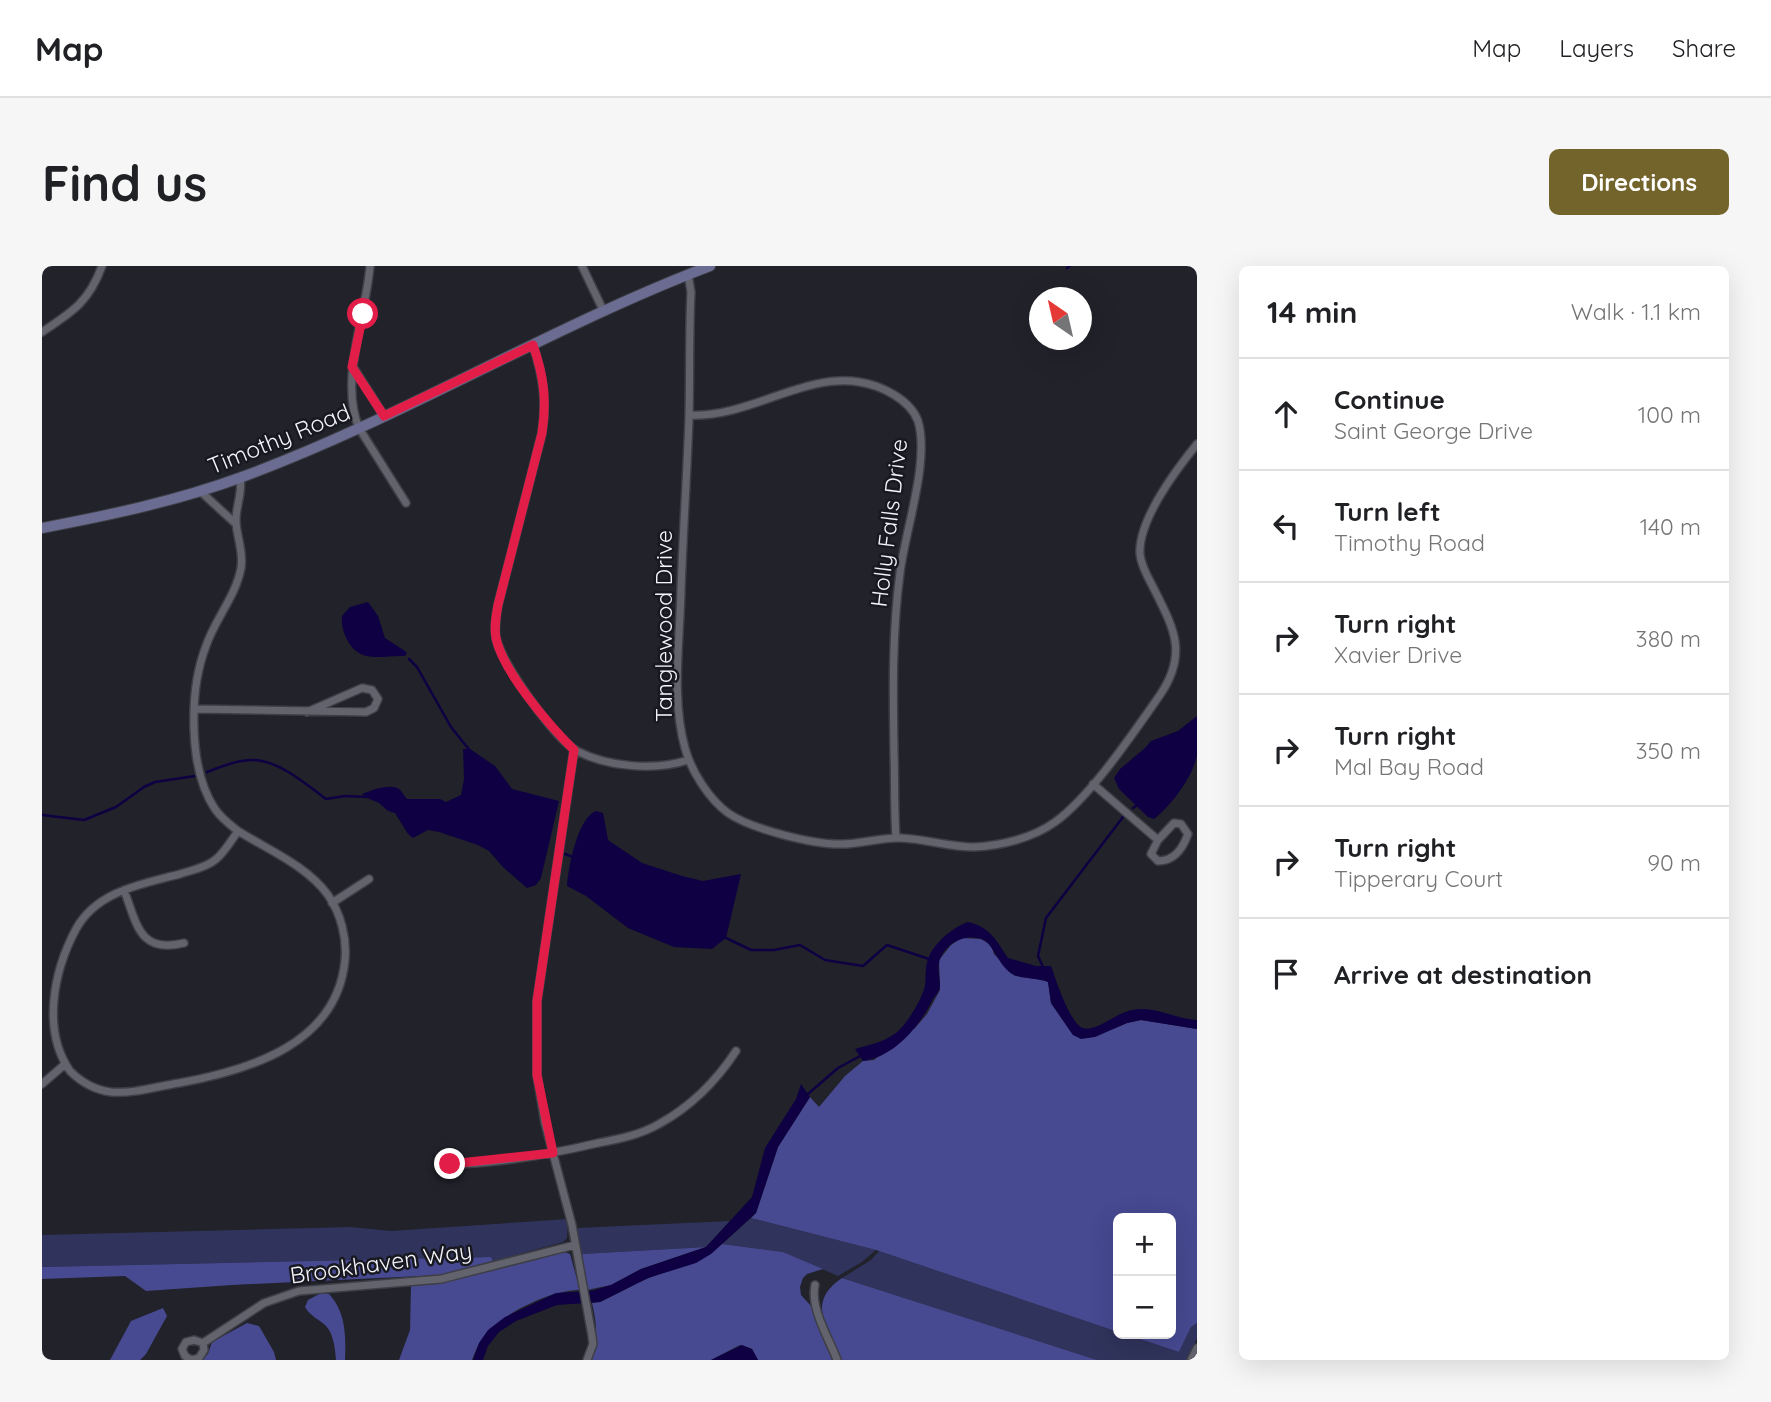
<!DOCTYPE html>
<html lang="en">
<head>
<meta charset="utf-8">
<style>
	:root { --surface:#fff; --page:#f6f6f6; --text:#202124; --muted:#757577; --line:#e0e0e0; --accent:#72642b }
	body { margin:0; font-family:Quicksand,sans-serif; background:var(--page); color:var(--text) }
	.controls { position:absolute; right:21px; bottom:21px; display:grid; overflow:hidden; border-radius:10px; box-shadow:0 7px 28px #0002 }
	.controls button { width:63px; height:63px; display:grid; place-items:center; padding:0; border:0; border-bottom:2px solid var(--line); background:var(--surface); color:var(--text); font:35px sans-serif }
	.compass { position:absolute; left:987px; top:21px; width:63px; height:63px; border-radius:50%; background:var(--surface); box-shadow:0 7px 28px #0002; rotate:326deg }
	.stop { position:absolute; width:21px; height:21px; margin:-16px; border:5px solid #e11d48; border-radius:50%; background:#fff }
	.stop.end { background:#e11d48; border-color:#fff; box-shadow:0 2px 7px #0008 }
	.list { margin:0; padding:0; list-style:none }
	h2 { display:flex; justify-content:space-between; align-items:center; height:91px; margin:0; padding:0 28px; font-size:30px }
	h2 small { font-size:23px; font-weight:400; color:var(--muted) }
	.list li { display:grid; grid-template-columns:46px 1fr auto; gap:21px; align-items:center; box-sizing:border-box; height:112px; padding:0 28px; border-top:2px solid var(--line) }
	.list b { display:block; font-size:26px; white-space:nowrap }
	.list p { margin:0; font-size:23px; white-space:nowrap; color:var(--muted) }
	.list em { font-size:23px; font-style:normal; color:var(--muted) }
	.icon { flex:none; width:38px; height:38px; fill:none; stroke:currentColor; stroke-width:2; stroke-linecap:round; stroke-linejoin:round }
	.map { position:relative; flex:none; width:1155px; height:1094px; overflow:hidden; border-radius:10px }
	header { display:flex; align-items:center; gap:42px; box-sizing:border-box; height:98px; padding:0 35px; background:var(--surface); border-bottom:2px solid var(--line) }
	header strong { font-size:33px }
	nav { display:flex; gap:38px; margin-inline-start:auto; font-size:24px }
	.intro { display:flex; align-items:center; justify-content:space-between; box-sizing:border-box; height:168px; padding:0 42px }
	h1 { margin:0; font-size:49px }
	.button { padding:18px 32px; border-radius:10px; background:var(--accent); color:#fff; font-size:24px; font-weight:700 }
	main { display:flex; gap:42px; padding:0 42px }
	aside { flex:1; background:var(--surface); border-radius:10px; box-shadow:0 7px 28px #0002 }
	.map>svg:first-child { display:block }
	.green { fill:#30335b }
	.forest { fill:#474991 }
	.water { fill:#0e0042 }
	.lines { fill:none; stroke-linecap:round; stroke-linejoin:round }
	.stream { stroke:#0e0042; stroke-width:2.5 }
	.minor-casing { stroke:#3e3f46; stroke-width:10 }
	.secondary-casing { stroke:#3e3f46; stroke-width:12 }
	.minor { stroke:#62636d; stroke-width:7 }
	.secondary { stroke:#6a6c92; stroke-width:10 }
	.route { stroke:#e11d48; stroke-width:9 }
	.labels { text-anchor:middle; stroke-width:5; stroke-linejoin:round; paint-order:stroke }
	.street-label { font-size:23px; fill:#f3f4fa; stroke:#181920 }
</style>
</head>
<body>
<header>
<strong>Map</strong>
<nav><a>Map</a><a>Layers</a><a>Share</a></nav>
</header>
<div class="intro"><h1>Find us</h1><a class="button">Directions</a></div>
<main>
<div class="map">
<svg width="1155" height="1094" viewBox="0 0 1155 1094">
	<rect width="100%" height="100%" fill="#21222a"/>
	<!-- green -->
	<path class="green" d="M 709,952 L 834,984 L 820,996 L 796,1010 L 741,986 L 680,978 Z
		M 526,953 L 525,972 L 521,976 L 451,995 L 449,991 L 0,1001 L 0,969 L 308,961 L 349,965 Z
		M 688,955 L 664,981 L 540,988 L 535,962 Z
		M 837,985 L 1076,1066 L 1076,1068 L 1083,1068 L 1137,1086 L 1149,1061 L 1155,1057 L 1155,1072 L 1146,1094 L 1055,1094 L 800,1012 L 829,994 Z"/>
	<!-- forest -->
	<path class="forest" d="M 919,672 L 939,673 L 949,679 L 952,688 L 973,710 L 994,711 L 1006,716 L 1009,737 L 1031,769 L 1071,763 L 1085,757 L 1099,754 L 1155,763 L 1155,1057 L 1149,1061 L 1137,1086 L 1083,1068 L 1129,1068 L 1129,952 L 1076,952 L 1076,1066 L 834,984 L 709,952 L 714,947 L 736,881 L 768,831 L 777,841 L 803,810 L 821,795 L 832,794 L 873,762 L 885,748 L 898,724 L 897,694 L 909,679 Z
		M 680,978 L 741,986 L 781,1003 L 765,1008 L 761,1012 L 758,1021 L 759,1029 L 770,1041 L 792,1094 L 716,1094 L 710,1083 L 698,1079 L 669,1094 L 549,1094 C 556,1073 555,1058 550,1037 L 558,1036 C 575,1028 592,1018 609,1011 C 635,1001 659,997 680,978 Z
		M 664,981 L 599,1003 L 569,1019 L 545,1024 L 540,988 Z
		M 520,985 L 528,988 L 538,1024 C 507,1024 453,1050 437,1078 C 434,1083 432,1089 430,1094 L 357,1094 L 368,1064 L 369,1019 L 402,1015 Z
		M 449,991 L 451,995 L 400,1009 L 190,1019 L 104,1025 L 83,1010 L 0,1013 L 0,1001 Z
		M 800,1012 L 1055,1094 L 800,1094 C 786,1062 763,1037 800,1012 Z
		M 279,1027 L 287,1028 C 304,1046 304,1071 303,1094 L 294,1094 C 293,1083 292,1069 284,1060 C 277,1053 269,1051 263,1041 L 266,1034 Z
		M 121,1042 L 125,1050 L 104,1088 L 98,1094 L 68,1094 L 89,1055 Z
		M 205,1057 L 217,1060 L 232,1086 L 234,1094 L 159,1094 L 166,1088 L 170,1076 Z"/>
	<!-- water -->
	<path class="water" d="M 326,336 L 336,350 L 343,372 L 363,385 L 365,387 L 363,390 C 343,389 320,398 307,377 C 302,368 299,361 300,350 L 308,341 Z
		M 1155,450 C 1155,462 1155,477 1155,489 C 1151,511 1129,540 1112,553 L 1106,551 L 1077,523 L 1072,512 L 1078,503 L 1103,482 L 1109,475 L 1136,465 Z
		M 421,483 L 428,483 L 453,500 L 470,523 L 517,535 L 499,612 L 494,619 L 485,622 L 461,601 L 447,585 L 436,579 L 397,566 L 386,564 L 371,572 L 366,568 L 353,547 C 342,545 343,540 335,536 C 328,533 326,533 320,528 C 329,524 349,517 357,523 C 361,526 362,530 365,533 L 398,533 L 404,536 L 419,529 L 422,513 Z
		M 554,545 L 561,547 L 566,574 L 600,597 L 640,610 L 661,615 L 699,608 L 684,672 L 670,683 L 632,681 L 586,662 L 544,630 L 525,620 C 526,602 536,551 554,545 Z
		M 926,656 C 948,661 954,674 966,692 L 994,700 L 1009,700 C 1014,714 1028,758 1041,762 C 1048,764 1056,760 1062,757 C 1073,751 1083,744 1097,743 C 1117,742 1135,753 1155,754 L 1155,763 L 1099,754 L 1085,757 L 1053,771 L 1039,773 L 1031,769 L 1009,737 L 1006,716 C 996,712 978,713 970,708 C 955,698 951,676 939,673 C 921,667 901,679 897,697 C 895,706 900,717 897,724 C 896,727 893,730 891,733 C 878,760 852,791 821,795 L 813,783 C 827,779 842,776 854,767 C 865,758 879,735 883,720 C 884,711 883,701 886,693 C 891,678 911,661 926,656 Z
		M 759,818 L 768,831 L 736,881 L 714,947 L 669,988 L 654,997 L 606,1012 L 558,1036 L 515,1039 L 474,1055 L 457,1066 L 446,1080 L 441,1094 L 431,1094 L 437,1077 L 446,1064 L 463,1051 L 514,1027 L 549,1025 L 569,1019 L 599,1003 L 664,981 L 710,931 L 723,882 L 754,833 Z
		M 700,1079 L 710,1083 L 716,1094 L 669,1094 Z"/>
	<g class="lines">
		<!-- stream -->
		<path class="stream" d="M 1025,2 L 1028,0
			M 367,393 L 375,401 L 409,461 L 429,486
			M 165,506 C 179,501 197,493 213,494 C 239,496 264,518 284,533 L 303,530 L 325,531
			M 1091,542 L 1095,539
			M 0,549 L 42,554 L 74,541 L 102,521 L 113,516 L 153,510
			M 523,588 L 531,591
			M 682,671 L 709,684 L 732,684 L 758,679 L 783,694 L 821,700 L 845,679 L 887,693
			M 1001,701 L 996,690 L 1004,652 L 1081,551
			M 766,828 L 796,802 L 820,789"/>
		<defs>
			<path id="minor" d="M 328,0 C 324,50 297,114 317,162 L 364,237
				M 540,0 L 562,46
				M 646,8 L 649,26 C 647,68 648,110 647,152 C 645,209 641,266 639,324 C 638,375 629,432 643,482 C 649,505 667,533 686,547 C 709,563 772,579 800,578 C 820,578 839,571 859,572 C 884,573 907,581 932,581 C 958,580 991,572 1013,556 C 1049,530 1092,466 1118,429 C 1147,386 1131,361 1110,319 C 1105,310 1099,299 1098,288 C 1096,254 1134,204 1155,178
				M 0,66 C 30,46 47,36 60,0
				M 491,79 C 501,110 505,135 500,167 L 456,339 C 454,350 452,361 454,372 C 459,397 513,473 535,485 C 566,501 613,505 646,494
				M 311,101 L 342,150
				M 647,149 C 707,152 761,107 817,116 C 838,119 868,133 876,155 C 888,195 863,265 858,307 C 850,366 851,427 852,487 C 853,515 852,543 854,571
				M 158,225 L 194,258
				M 152,443 L 324,446 L 332,442 L 336,433 L 330,424 L 320,422 L 265,446
				M 532,484 L 495,735 L 495,809 L 503,857 L 530,959 L 550,1070 L 551,1078 L 545,1094
				M 1051,518 L 1116,574 L 1109,588 L 1116,595 C 1133,595 1141,582 1146,568 L 1139,558 L 1132,557 L 1116,574
				M 196,565 C 225,583 265,600 286,629 C 299,648 305,672 303,694 C 295,778 208,804 137,817 C 116,820 92,828 69,826 C 53,824 39,816 28,805 C 0,765 11,706 34,663 C 55,625 100,618 138,608 C 150,604 163,602 173,594 C 182,587 189,575 196,565 Z
				M 196,565 C 187,558 179,552 173,543 C 146,503 147,424 164,380 C 173,353 194,330 199,302 C 202,285 194,270 194,254 C 194,239 201,226 198,212
				M 82,624 C 95,658 97,688 142,677
				M 290,637 L 327,613
				M 0,818 L 22,799
				M 397,898 C 449,899 505,889 556,877 C 577,873 598,869 617,858 C 648,841 675,814 694,785
				M 773,1019 C 768,1043 787,1072 795,1094
				M 161,1077 L 162,1084 L 157,1092 L 149,1094 L 143,1090 L 140,1083 L 144,1076 L 152,1074 L 161,1077 L 222,1037 L 257,1025 L 399,1013 L 533,979
				M 1149,1094 L 1155,1082"/>
			<path id="secondary" d="M 0,262 C 68,249 135,235 200,211 C 360,152 508,61 668,0"/>
		</defs>
		<!-- minor casing -->
		<use href="#minor" class="minor-casing"/>
		<!-- secondary casing -->
		<use href="#secondary" class="secondary-casing"/>
		<!-- minor -->
		<use href="#minor" class="minor"/>
		<!-- secondary -->
		<use href="#secondary" class="secondary"/>
	</g>
	<g class="lines">
		<!-- route -->
		<path class="route" d="M 321,48 L 310,101 L 342,150 L 491,79 C 502,110 505,135 500,167 L 456,339 C 454,350 452,361 454,372 C 461,406 507,459 532,484 L 495,735 L 495,809 L 511,887 L 408,898"/>
	</g>
	<g class="labels">
		<!-- street labels -->
		<g class="street-label">
			<text transform="translate(237 173) rotate(-22)" y="8">Timothy Road</text>
			<text transform="translate(847 257) rotate(-83)" y="8">Holly Falls Drive</text>
			<text transform="translate(622 360) rotate(-90)" y="8">Tanglewood Drive</text>
			<text transform="translate(339 997) rotate(-8)" y="8">Brookhaven Way</text>
		</g>
	</g>
</svg>
<div class="controls">
<button>+</button>
<button>−</button>
</div>
<svg class="compass" viewBox="-18 -18 36 36"><path d="M0-13l5 13h-10z" fill="#e53935"/><path d="M0 13l5-13h-10z" fill="#757577"/></svg>
<div class="stop" style="left:321px;top:48px"></div>
<div class="stop end" style="left:408px;top:898px"></div>
</div>
<aside>
<h2>14 min<small>Walk · 1.1 km</small></h2>
<ul class="list">
<li><svg class="icon" aria-label="ahead" viewBox="0 0 24 24"><path d="M12 20V5M6 11l6-6 6 6"/></svg><div><b>Continue</b><p>Saint George Drive</p></div><em>100 m</em></li>
<li><svg class="icon" aria-label="left" viewBox="0 0 24 24"><path d="M17 20v-9H6M10 6l-5 5 5 5"/></svg><div><b>Turn left</b><p>Timothy Road</p></div><em>140 m</em></li>
<li><svg class="icon" aria-label="right" viewBox="0 0 24 24"><path d="M7 20v-9h11M14 6l5 5-5 5"/></svg><div><b>Turn right</b><p>Xavier Drive</p></div><em>380 m</em></li>
<li><svg class="icon" aria-label="right" viewBox="0 0 24 24"><path d="M7 20v-9h11M14 6l5 5-5 5"/></svg><div><b>Turn right</b><p>Mal Bay Road</p></div><em>350 m</em></li>
<li><svg class="icon" aria-label="right" viewBox="0 0 24 24"><path d="M7 20v-9h11M14 6l5 5-5 5"/></svg><div><b>Turn right</b><p>Tipperary Court</p></div><em>90 m</em></li>
<li><svg class="icon" aria-label="arrive" viewBox="0 0 24 24"><path d="M6 21V4h12l-3 4 3 4H6"/></svg><div><b>Arrive at destination</b></div></li>
</ul>
</aside>
</main>
</body>
</html>
